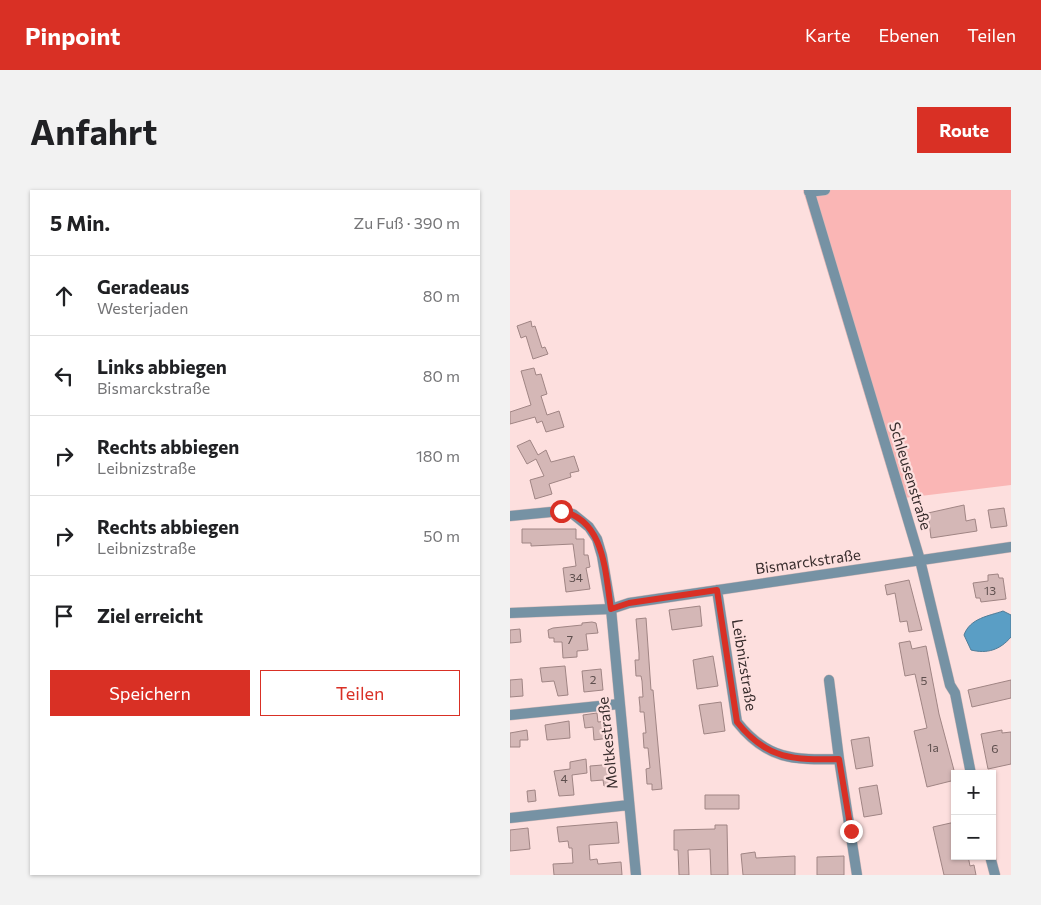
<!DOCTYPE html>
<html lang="de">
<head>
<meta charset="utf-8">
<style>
	:root { --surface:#fff; --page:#f2f2f2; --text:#202124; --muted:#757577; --line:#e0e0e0; --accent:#d93025 }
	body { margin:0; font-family:Commissioner,sans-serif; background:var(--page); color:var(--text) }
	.controls { position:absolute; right:15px; bottom:15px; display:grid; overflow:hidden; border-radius:0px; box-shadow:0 1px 4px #0004 }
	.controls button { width:45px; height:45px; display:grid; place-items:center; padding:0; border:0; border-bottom:1px solid var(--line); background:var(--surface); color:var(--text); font:25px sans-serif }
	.stop { position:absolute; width:15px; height:15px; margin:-11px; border:4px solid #d93025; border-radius:50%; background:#fff }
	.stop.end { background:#d93025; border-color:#fff; box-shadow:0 1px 5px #0008 }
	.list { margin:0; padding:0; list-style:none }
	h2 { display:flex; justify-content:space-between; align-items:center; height:65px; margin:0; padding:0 20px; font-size:21px }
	h2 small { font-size:16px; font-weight:400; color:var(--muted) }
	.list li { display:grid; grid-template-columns:32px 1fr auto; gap:15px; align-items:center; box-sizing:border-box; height:80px; padding:0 20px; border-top:1px solid var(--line) }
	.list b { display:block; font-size:19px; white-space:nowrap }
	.list p { margin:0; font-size:16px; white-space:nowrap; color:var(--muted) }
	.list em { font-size:16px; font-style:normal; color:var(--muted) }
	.actions { display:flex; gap:10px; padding:15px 20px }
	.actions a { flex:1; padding:11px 0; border:1px solid var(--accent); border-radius:0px; text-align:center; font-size:18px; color:var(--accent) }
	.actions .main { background:var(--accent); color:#fff }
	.icon { flex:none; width:28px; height:28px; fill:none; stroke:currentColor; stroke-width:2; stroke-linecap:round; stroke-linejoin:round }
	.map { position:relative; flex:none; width:501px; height:685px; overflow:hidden; border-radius:0px }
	header { display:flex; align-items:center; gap:30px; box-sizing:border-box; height:70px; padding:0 25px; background:var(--accent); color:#fff }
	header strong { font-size:24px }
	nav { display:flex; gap:28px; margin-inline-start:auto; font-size:18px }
	.intro { display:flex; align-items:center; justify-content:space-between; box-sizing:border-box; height:120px; padding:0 30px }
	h1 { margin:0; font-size:35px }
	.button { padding:12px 22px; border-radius:0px; background:var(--accent); color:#fff; font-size:18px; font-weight:700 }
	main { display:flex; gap:30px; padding:0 30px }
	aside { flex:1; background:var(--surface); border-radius:0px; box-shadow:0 1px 4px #0004 }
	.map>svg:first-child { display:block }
	.green { fill:#fab6b5 }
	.water { fill:#5a9ec5; stroke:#507c97 }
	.building { fill:#d4b7b6; stroke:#a08584 }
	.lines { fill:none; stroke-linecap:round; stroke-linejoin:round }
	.minor-casing { stroke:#d5bbba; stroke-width:11 }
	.minor { stroke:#7692a4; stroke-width:10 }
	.route { stroke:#d93025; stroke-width:6 }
	.labels { text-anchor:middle; stroke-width:4.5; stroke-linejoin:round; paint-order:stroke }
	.number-label { font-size:12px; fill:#5e4f4e }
	.street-label { font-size:15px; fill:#372c2c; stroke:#fddfde }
</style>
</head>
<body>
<header>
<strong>Pinpoint</strong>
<nav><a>Karte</a><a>Ebenen</a><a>Teilen</a></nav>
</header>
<div class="intro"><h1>Anfahrt</h1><a class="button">Route</a></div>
<main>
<aside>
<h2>5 Min.<small>Zu Fuß · 390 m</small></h2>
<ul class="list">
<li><svg class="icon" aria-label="ahead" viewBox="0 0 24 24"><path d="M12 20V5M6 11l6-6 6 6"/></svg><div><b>Geradeaus</b><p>Westerjaden</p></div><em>80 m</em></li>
<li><svg class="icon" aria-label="left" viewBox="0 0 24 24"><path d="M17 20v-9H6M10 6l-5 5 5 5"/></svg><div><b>Links abbiegen</b><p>Bismarckstraße</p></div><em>80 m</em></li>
<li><svg class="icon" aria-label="right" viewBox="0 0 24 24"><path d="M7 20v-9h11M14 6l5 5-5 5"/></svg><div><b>Rechts abbiegen</b><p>Leibnizstraße</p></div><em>180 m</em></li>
<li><svg class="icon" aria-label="right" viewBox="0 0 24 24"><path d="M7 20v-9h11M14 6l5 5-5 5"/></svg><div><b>Rechts abbiegen</b><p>Leibnizstraße</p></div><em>50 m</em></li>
<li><svg class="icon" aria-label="arrive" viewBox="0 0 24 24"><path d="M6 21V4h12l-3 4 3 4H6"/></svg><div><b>Ziel erreicht</b></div></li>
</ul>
<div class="actions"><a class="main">Speichern</a><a>Teilen</a></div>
</aside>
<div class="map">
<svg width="501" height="685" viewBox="0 0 501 685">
	<rect width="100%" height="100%" fill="#fddfde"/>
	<!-- green -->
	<path class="green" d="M 293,0 L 501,0 L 501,295 L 386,309 Z"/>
	<!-- water -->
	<path class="water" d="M 493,421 L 501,425 L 501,447 C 490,460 477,464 461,460 L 454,445 C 460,428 479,426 493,421 Z"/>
	<!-- building -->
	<path class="building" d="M 21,131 L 22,137 L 25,136 L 32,158 L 35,157 L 38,164 L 23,169 L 16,146 L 11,148 L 7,136 Z
		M 24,178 L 26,185 L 31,184 L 37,204 L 31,206 L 37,225 L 49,221 L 54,237 L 36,242 L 32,231 L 27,233 L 25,227 L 0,234 L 0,222 L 21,215 L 11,181 Z
		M 20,250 L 28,265 L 36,260 L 41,272 L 64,266 L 69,281 L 60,283 L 61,287 L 39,294 L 42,304 L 25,309 L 20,290 L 34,286 L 26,269 L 17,274 L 7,256 Z
		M 454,315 L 456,331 L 465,329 L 467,341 L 421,348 L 418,323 Z
		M 494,318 L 497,336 L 481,338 L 478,320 Z
		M 12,339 L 66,339 L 66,349 L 74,349 L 74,365 L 78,365 L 80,377 L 76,378 L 80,399 L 56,402 L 53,378 L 66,376 L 63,354 L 21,356 L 21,353 L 12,353 Z
		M 488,384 L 489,388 L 493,388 L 496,409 L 471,412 L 470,408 L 466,408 L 463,393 L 478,391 L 478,385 Z
		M 399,390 L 412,440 L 399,442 L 397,431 L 390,432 L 385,403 L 377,405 L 375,395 Z
		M 190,416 L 192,436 L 162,440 L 159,420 Z
		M 136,428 L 141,500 L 143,500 L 152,599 L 142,600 L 142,594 L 137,594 L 136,579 L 140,578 L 138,558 L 134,558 L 133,543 L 136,543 L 134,522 L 130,522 L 130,517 L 129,507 L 133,507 L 132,491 L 131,486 L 126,486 L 125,470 L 129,470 L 129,463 L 126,429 Z
		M 82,432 L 86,433 L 88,443 L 76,444 L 78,460 L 67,461 L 67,467 L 53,468 L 52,452 L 44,452 L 44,448 L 39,448 L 38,440 L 43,438 L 72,435 L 72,433 Z
		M 10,439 L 11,452 L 0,453 L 0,440 Z
		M 400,451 L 402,459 L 416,456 L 429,524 L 445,584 L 445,590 L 417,597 L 404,541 L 417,538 L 405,484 L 395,486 L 389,453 Z
		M 203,466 L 208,496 L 187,499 L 183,470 Z
		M 55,476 L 58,505 L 48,506 L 44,491 L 32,492 L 30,478 Z
		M 91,479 L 93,500 L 74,502 L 72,481 Z
		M 12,489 L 13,506 L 0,507 L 0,490 Z
		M 501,490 L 501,508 L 462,517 L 458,500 Z
		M 211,512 L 215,541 L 194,544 L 189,515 Z
		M 87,523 L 88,532 L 99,531 L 100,548 L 84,550 L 83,537 L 75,538 L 73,525 Z
		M 59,531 L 60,548 L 37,550 L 35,535 Z
		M 17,540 L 18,550 L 10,550 L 10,557 L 0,557 L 0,543 Z
		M 492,540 L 492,543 L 501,542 L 501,574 L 478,579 L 471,544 Z
		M 359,547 L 363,576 L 346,579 L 341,550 Z
		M 76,569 L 77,583 L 62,585 L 64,605 L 49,606 L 44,581 L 60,579 L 60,572 Z
		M 105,574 L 107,594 L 94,596 L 93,590 L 81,591 L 80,576 Z
		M 367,595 L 372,624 L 354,627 L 349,598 Z
		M 25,600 L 26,611 L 18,612 L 17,601 Z
		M 195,605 L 229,605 L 229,619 L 195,619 Z
		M 107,632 L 109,653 L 79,655 L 80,670 L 87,669 L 88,674 L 111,672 L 112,685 L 44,685 L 43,674 L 63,673 L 62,658 L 59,658 L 58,651 L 49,652 L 47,637 Z
		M 445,632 L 445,666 L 458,666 L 460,676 L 464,675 L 466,685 L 434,685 L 423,637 Z
		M 205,635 L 217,635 L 218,685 L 201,685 L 200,659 L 178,660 L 179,685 L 169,685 L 168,660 L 164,660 L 164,640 L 205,639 Z
		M 18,638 L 20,659 L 0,661 L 0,640 Z
		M 245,662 L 246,668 L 285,666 L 285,685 L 233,685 L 231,664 Z
		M 334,666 L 334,685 L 307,685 L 307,667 Z"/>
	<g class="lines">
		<defs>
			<path id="minor" d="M 299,0 L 410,370 L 440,495 L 445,503 L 461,584
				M 299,2 L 315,0
				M 0,326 L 51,321 L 63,324 L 79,337 L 87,349 L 92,366 L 101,419 L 126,685
				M 207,400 L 227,532 C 257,570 284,570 329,569 L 347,685
				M 0,423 L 101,419 L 119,413 L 501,357
				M 319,490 L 329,569
				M 0,525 L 109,514
				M 0,628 L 119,615
				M 480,666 L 485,685"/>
		</defs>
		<!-- minor casing -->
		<use href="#minor" class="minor-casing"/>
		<!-- minor -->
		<use href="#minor" class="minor"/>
	</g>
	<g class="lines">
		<!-- route -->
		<path class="route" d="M 51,321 C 95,330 95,382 101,419 L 119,413 L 207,400 L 227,532 C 257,570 284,570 329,569 L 341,641"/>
	</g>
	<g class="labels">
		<!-- number labels -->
		<g class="number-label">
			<text x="66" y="392">34</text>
			<text x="480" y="405">13</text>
			<text x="60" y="454">7</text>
			<text x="83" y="494">2</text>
			<text x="414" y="495">5</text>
			<text x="423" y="562">1a</text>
			<text x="485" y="563">6</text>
			<text x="54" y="593">4</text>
		</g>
		<!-- street labels -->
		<g class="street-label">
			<text transform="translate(400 286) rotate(73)" y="5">Schleusenstraße</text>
			<text transform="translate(298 372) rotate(-8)" y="5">Bismarckstraße</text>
			<text transform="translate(234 475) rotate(81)" y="5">Leibnizstraße</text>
			<text transform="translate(98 553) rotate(-96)" y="5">Moltkestraße</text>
		</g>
	</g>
</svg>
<div class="controls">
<button>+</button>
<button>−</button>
</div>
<div class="stop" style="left:51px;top:321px"></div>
<div class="stop end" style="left:341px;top:641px"></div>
</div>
</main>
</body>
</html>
